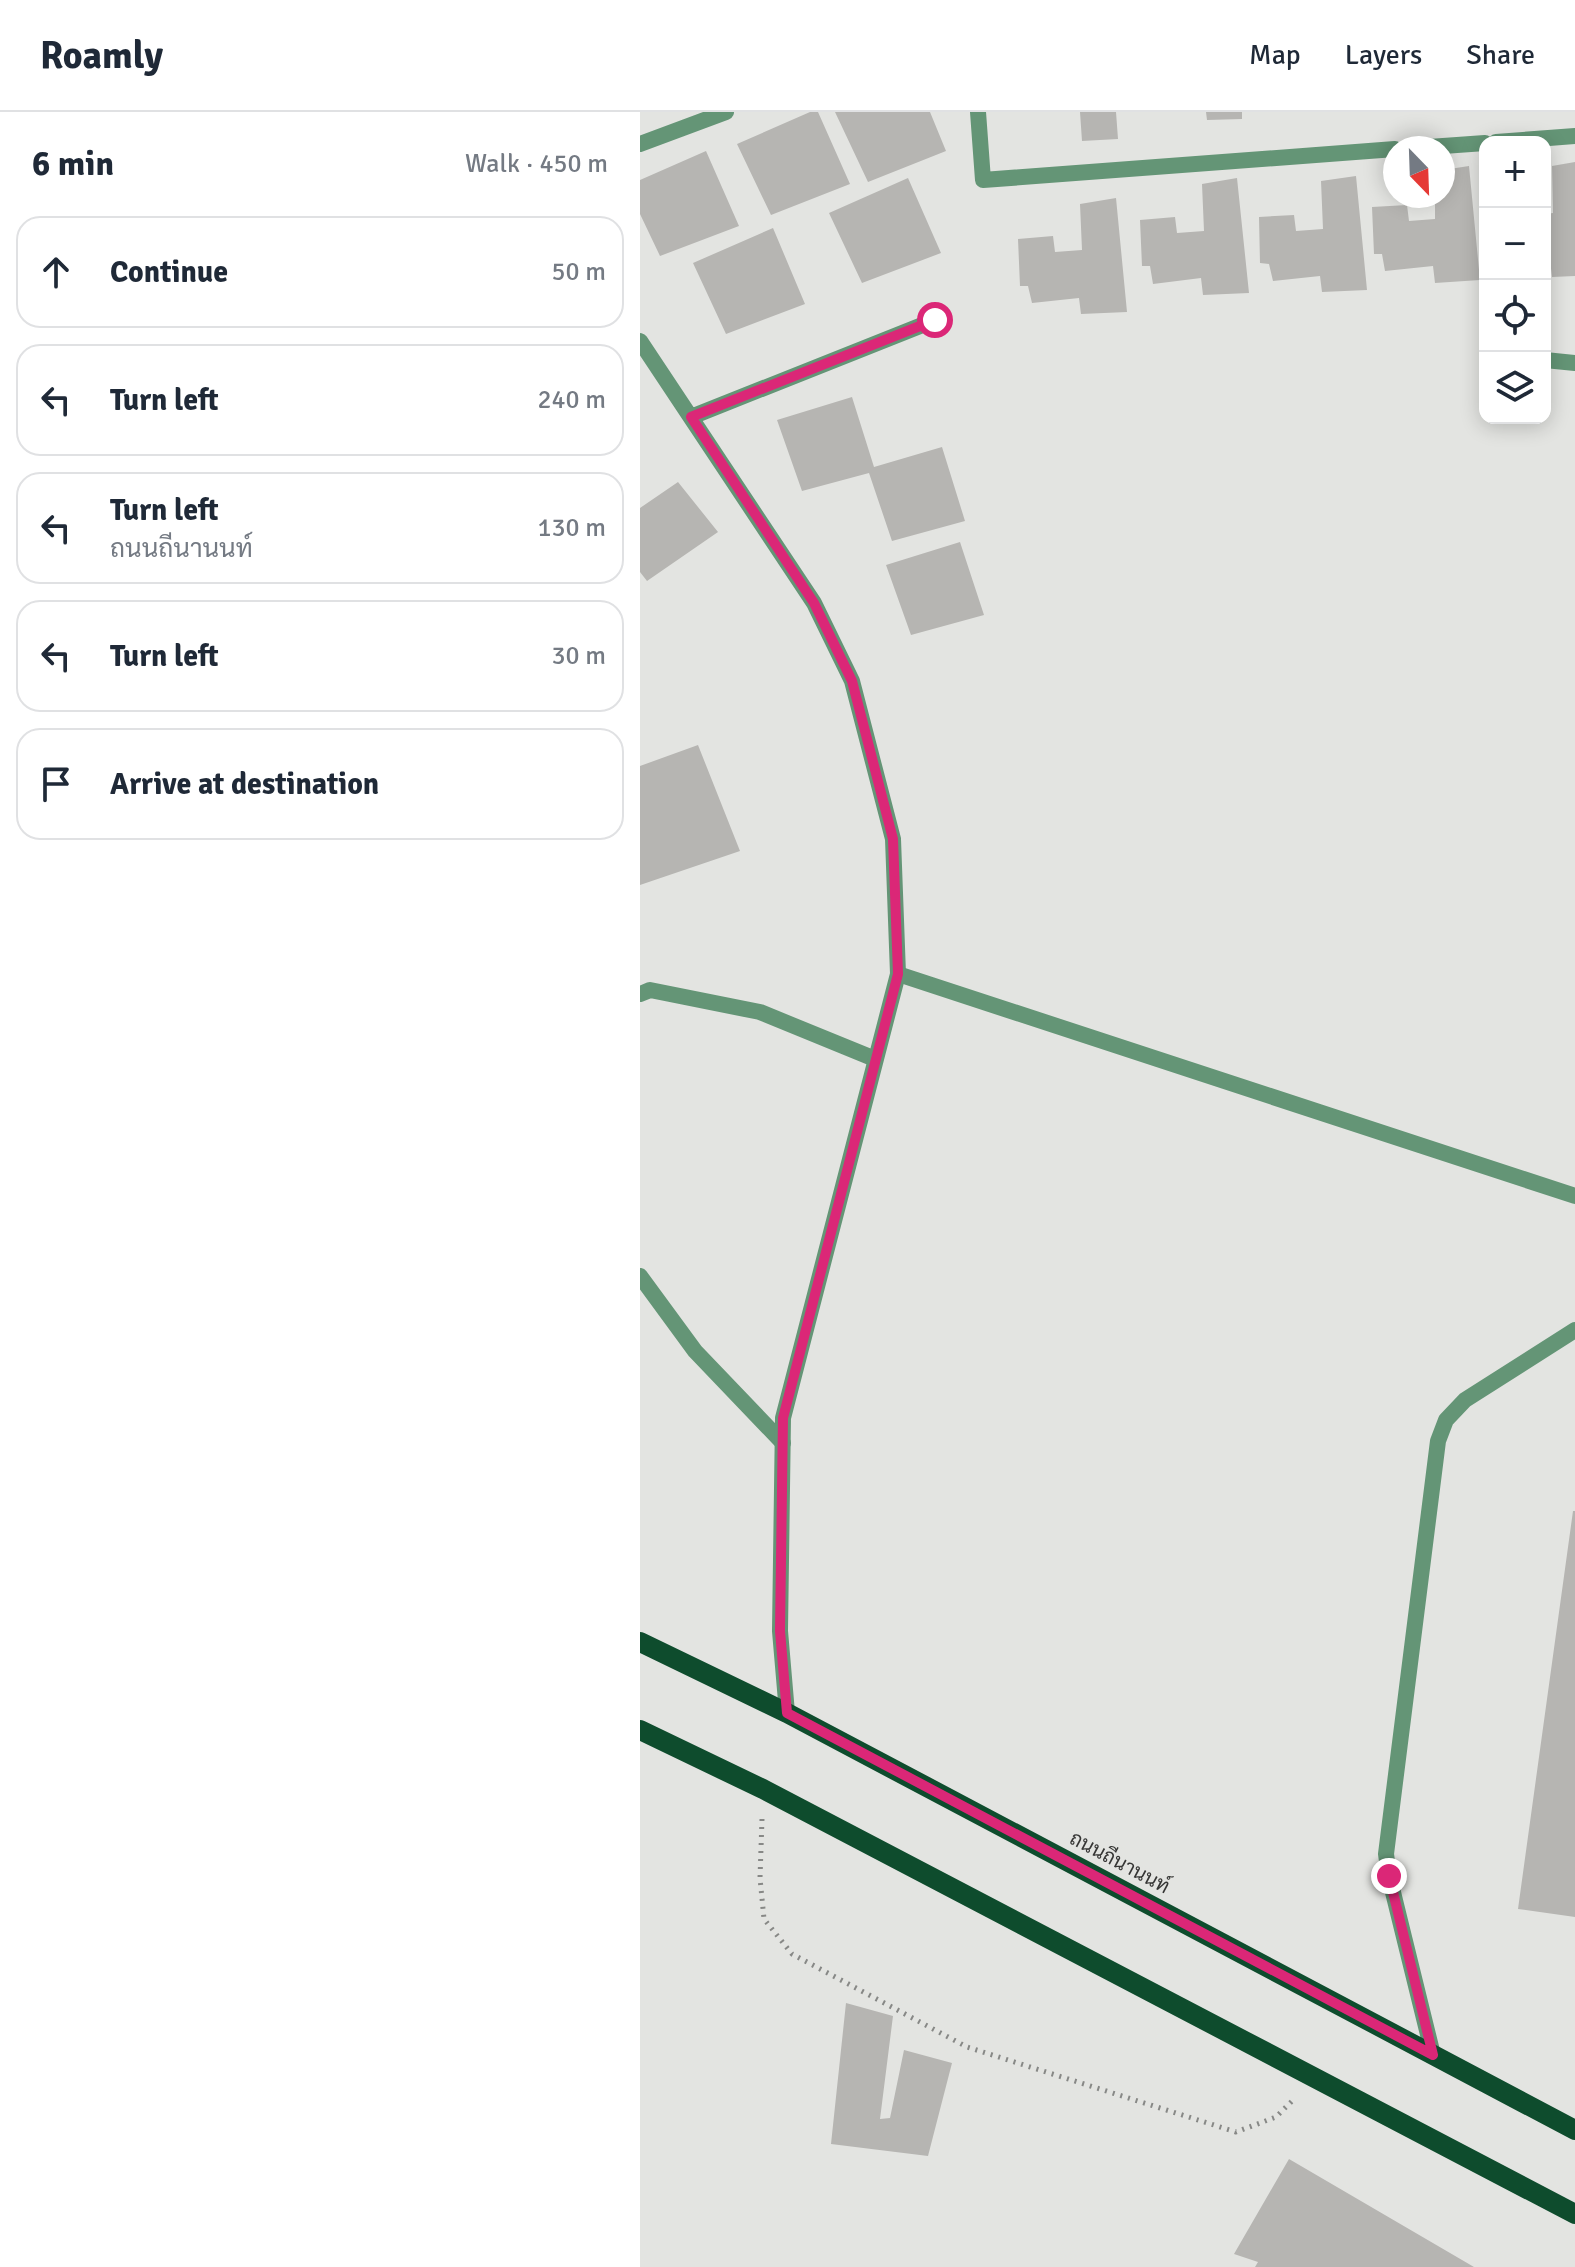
<!DOCTYPE html>
<html lang="en">
<head>
<meta charset="utf-8">
<style>
	:root { --surface:#fff; --page:#f6f6f7; --text:#1f2937; --muted:#747a83; --line:#e0e1e3 }
	body { margin:0; font-family:Signika,Sarabun,sans-serif; background:var(--page); color:var(--text) }
	.controls { position:absolute; right:24px; top:24px; display:grid; overflow:hidden; border-radius:16px; box-shadow:0 4px 20px #0003 }
	.controls button { width:72px; height:72px; display:grid; place-items:center; padding:0; border:0; border-bottom:2px solid var(--line); background:var(--surface); color:var(--text); font:40px sans-serif }
	.compass { position:absolute; left:743px; top:24px; width:72px; height:72px; border-radius:50%; background:var(--surface); box-shadow:0 4px 20px #0003; rotate:157deg }
	.stop { position:absolute; width:24px; height:24px; margin:-18px; border:6px solid #db2777; border-radius:50%; background:#fff }
	.stop.end { background:#db2777; border-color:#fff; box-shadow:0 2px 8px #0008 }
	.list { margin:0; padding:0; list-style:none }
	h2 { display:flex; justify-content:space-between; align-items:center; height:104px; margin:0; padding:0 32px; font-size:34px }
	h2 small { font-size:26px; font-weight:400; color:var(--muted) }
	.list li { display:grid; grid-template-columns:52px 1fr auto; gap:24px; align-items:center; box-sizing:border-box; height:112px; margin:0 16px 16px; padding:0 16px; border:2px solid var(--line); border-radius:24px }
	.list b { display:block; font-size:30px; white-space:nowrap }
	.list p { margin:0; font-size:26px; white-space:nowrap; color:var(--muted) }
	.list em { font-size:26px; font-style:normal; color:var(--muted) }
	.icon { flex:none; width:44px; height:44px; fill:none; stroke:currentColor; stroke-width:2; stroke-linecap:round; stroke-linejoin:round }
	.map { position:relative; flex:none; width:935px; height:2155px; overflow:hidden }
	header { display:flex; align-items:center; gap:48px; box-sizing:border-box; height:112px; padding:0 40px; background:var(--surface); border-bottom:2px solid var(--line) }
	header strong { font-size:38px }
	nav { display:flex; gap:44px; margin-inline-start:auto; font-size:28px }
	main { display:flex }
	aside { flex:1; background:var(--surface) }
	.map>svg:first-child { display:block }
	.building { fill:#b6b5b2 }
	.lines { fill:none; stroke-linecap:round; stroke-linejoin:round }
	.path { stroke:#878886; stroke-width:5; stroke-dasharray:2 6; stroke-linecap:butt }
	.service { stroke:#649576; stroke-width:16 }
	.minor { stroke:#649576; stroke-width:16 }
	.primary { stroke:#0e4c2d; stroke-width:20 }
	.route { stroke:#db2777; stroke-width:10 }
	.labels { text-anchor:middle; stroke-width:7; stroke-linejoin:round; paint-order:stroke }
	.street-label { font-size:20px; fill:#363635; stroke:#e3e4e1 }
</style>
</head>
<body>
<header>
<strong>Roamly</strong>
<nav><a>Map</a><a>Layers</a><a>Share</a></nav>
</header>
<main>
<aside>
<h2>6 min<small>Walk · 450 m</small></h2>
<ul class="list">
<li><svg class="icon" aria-label="ahead" viewBox="0 0 24 24"><path d="M12 20V5M6 11l6-6 6 6"/></svg><div><b>Continue</b></div><em>50 m</em></li>
<li><svg class="icon" aria-label="left" viewBox="0 0 24 24"><path d="M17 20v-9H6M10 6l-5 5 5 5"/></svg><div><b>Turn left</b></div><em>240 m</em></li>
<li><svg class="icon" aria-label="left" viewBox="0 0 24 24"><path d="M17 20v-9H6M10 6l-5 5 5 5"/></svg><div><b>Turn left</b><p>ถนนถีนานนท์</p></div><em>130 m</em></li>
<li><svg class="icon" aria-label="left" viewBox="0 0 24 24"><path d="M17 20v-9H6M10 6l-5 5 5 5"/></svg><div><b>Turn left</b></div><em>30 m</em></li>
<li><svg class="icon" aria-label="arrive" viewBox="0 0 24 24"><path d="M6 21V4h12l-3 4 3 4H6"/></svg><div><b>Arrive at destination</b></div></li>
</ul>
</aside>
<div class="map">
<svg width="935" height="2155" viewBox="0 0 935 2155">
	<rect width="100%" height="100%" fill="#e3e4e1"/>
	<!-- building -->
	<path class="building" d="M 170,0 L 178,0 L 210,72 L 131,103 L 97,32 Z
		M 195,0 L 290,0 L 306,39 L 228,70 Z
		M 440,0 L 476,0 L 478,27 L 442,29 Z
		M 566,0 L 602,0 L 602,7 L 567,8 Z
		M 66,39 L 99,114 L 20,144 L 0,102 L 0,68 Z
		M 935,50 L 935,164 L 912,165 L 910,148 L 905,149 L 905,102 L 913,101 L 912,54 Z
		M 829,54 L 840,168 L 795,171 L 793,154 L 745,159 L 742,142 L 734,142 L 732,95 L 767,93 L 769,109 L 795,107 L 795,84 L 803,84 L 803,58 Z
		M 716,64 L 727,178 L 682,180 L 680,164 L 633,169 L 629,152 L 620,151 L 619,105 L 654,103 L 656,119 L 683,117 L 681,69 Z
		M 268,66 L 301,141 L 222,171 L 189,101 Z
		M 597,66 L 609,181 L 563,183 L 561,166 L 513,172 L 510,154 L 502,154 L 500,108 L 535,105 L 537,121 L 564,119 L 562,72 Z
		M 476,86 L 487,200 L 441,202 L 439,186 L 392,191 L 388,174 L 380,174 L 378,127 L 413,124 L 415,140 L 442,138 L 440,92 Z
		M 133,116 L 165,192 L 86,222 L 53,151 Z
		M 212,285 L 234,355 L 302,335 L 325,409 L 252,429 L 229,361 L 162,379 L 137,308 Z
		M 38,370 L 78,420 L 7,469 L 0,460 L 0,396 Z
		M 320,430 L 344,503 L 271,523 L 246,453 Z
		M 58,633 L 100,739 L 0,773 L 0,654 Z
		M 933,1399 L 935,1399 L 935,1805 L 878,1797 Z
		M 206,1891 L 253,1904 L 240,2007 L 250,2006 L 264,1938 L 312,1951 L 288,2044 L 191,2032 Z
		M 649,2047 L 834,2155 L 615,2155 L 618,2150 L 594,2142 Z"/>
	<g class="lines">
		<!-- path -->
		<path class="path" d="M 122,1707 L 120,1766 L 124,1807 L 152,1842 L 327,1935 L 596,2020 L 636,2005 L 655,1986"/>
		<!-- service -->
		<path class="service" d="M 258,862 L 935,1084
			M 0,882 L 10,878 L 120,900 L 235,947
			M 0,1164 L 55,1239 L 143,1331
			M 793,1943 L 749,1764 L 746,1742 L 798,1329 L 806,1308 L 825,1288 L 935,1218"/>
		<!-- minor -->
		<path class="minor" d="M 338,0 L 343,68 L 755,37
			M 856,30 L 935,24
			M 0,32 L 86,0
			M 775,36 L 845,31
			M 0,229 L 174,491 L 212,569 L 253,727 L 258,862 L 143,1306 L 140,1519 L 147,1601
			M 905,248 L 935,251
			M 51,305 L 295,208"/>
		<!-- primary -->
		<path class="primary" d="M 0,1530 L 147,1601 L 935,2018
			M 0,1618 L 123,1677 L 935,2102"/>
	</g>
	<g class="lines">
		<!-- route -->
		<path class="route" d="M 295,208 L 51,305 L 174,491 L 212,569 L 253,727 L 258,862 L 143,1306 L 140,1519 L 147,1601 L 793,1943 L 749,1764"/>
	</g>
	<g class="labels">
		<!-- street labels -->
		<g class="street-label">
			<text transform="translate(480 1750) rotate(28)" y="7">ถนนถีนานนท์</text>
		</g>
	</g>
</svg>
<div class="controls">
<button>+</button>
<button>−</button>
<button><svg class="icon" aria-label="locate" viewBox="0 0 24 24"><circle cx="12" cy="12" r="6"/><path d="M12 2v4M12 18v4M2 12h4M18 12h4"/></svg></button>
<button><svg class="icon" aria-label="layers" viewBox="0 0 24 24"><path d="M12 4l9 5-9 5-9-5zM3 14l9 5 9-5"/></svg></button>
</div>
<svg class="compass" viewBox="-18 -18 36 36"><path d="M0-13l5 13h-10z" fill="#e53935"/><path d="M0 13l5-13h-10z" fill="#747a83"/></svg>
<div class="stop" style="left:295px;top:208px"></div>
<div class="stop end" style="left:749px;top:1764px"></div>
</div>
</main>
</body>
</html>
